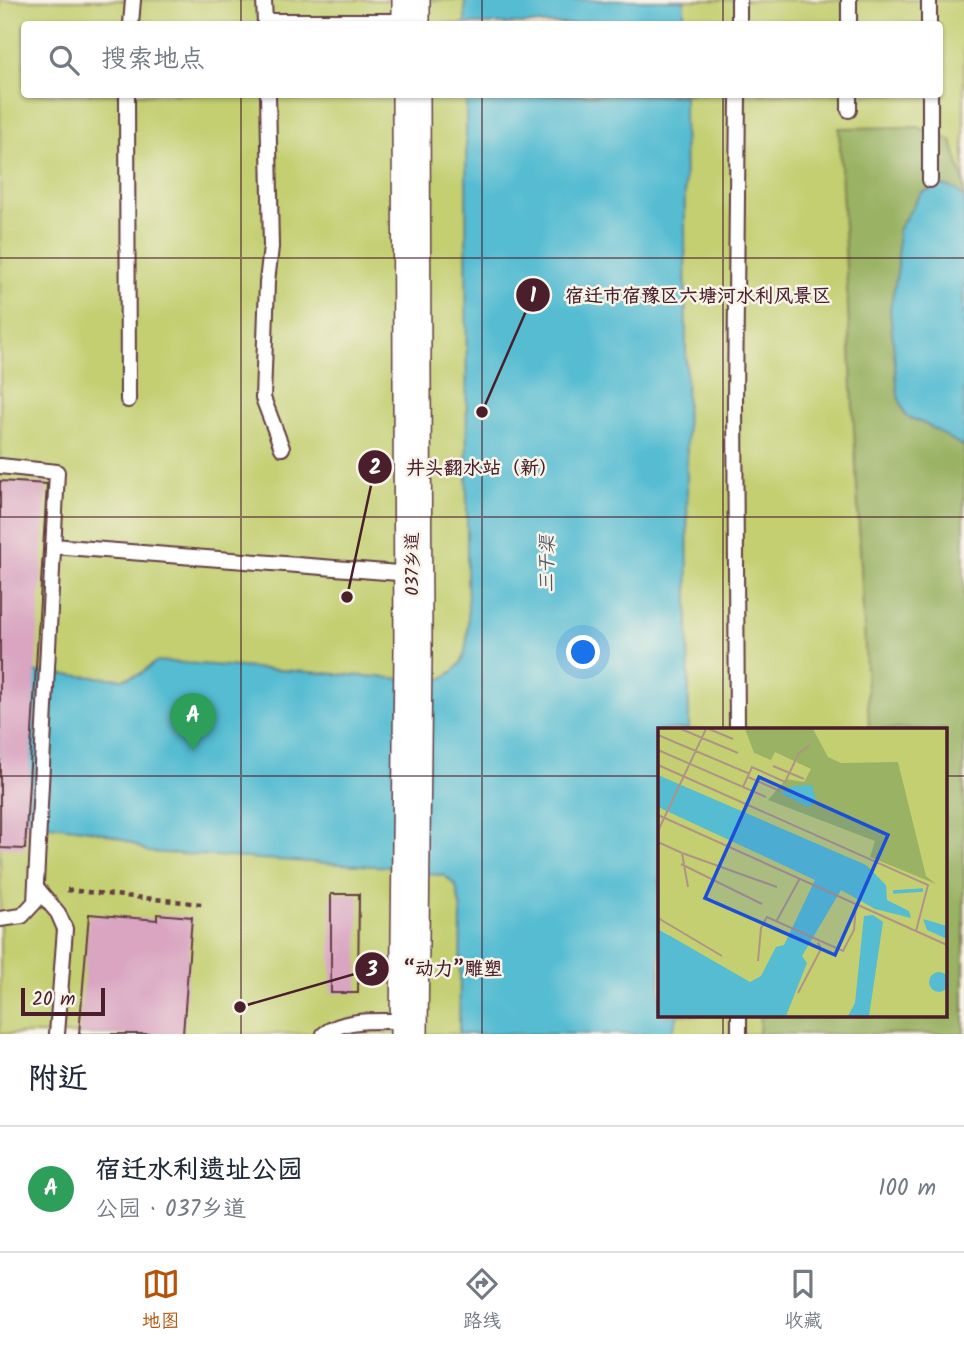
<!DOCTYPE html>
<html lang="zh">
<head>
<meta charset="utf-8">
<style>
	:root { --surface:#fff; --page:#f2f2f3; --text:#1f2937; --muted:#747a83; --line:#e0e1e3; --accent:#b45309 }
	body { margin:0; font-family:Kalam,"LXGW WenKai TC",sans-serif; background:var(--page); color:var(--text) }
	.scale { position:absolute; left:21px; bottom:18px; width:84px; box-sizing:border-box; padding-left:7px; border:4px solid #4a1f2b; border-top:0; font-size:19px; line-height:24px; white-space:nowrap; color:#4a1f2b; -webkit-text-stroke:5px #f7f3e8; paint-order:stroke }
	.you { position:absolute; left:584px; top:653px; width:24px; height:24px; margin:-18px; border:5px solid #fff; border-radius:50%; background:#1a73e8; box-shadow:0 0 0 10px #1a73e833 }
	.badge { display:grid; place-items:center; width:46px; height:46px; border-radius:50%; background:var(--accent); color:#fff; font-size:23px; font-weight:700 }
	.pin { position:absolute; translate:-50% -58px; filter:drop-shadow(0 2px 4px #0008) }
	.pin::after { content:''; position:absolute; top:37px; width:24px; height:21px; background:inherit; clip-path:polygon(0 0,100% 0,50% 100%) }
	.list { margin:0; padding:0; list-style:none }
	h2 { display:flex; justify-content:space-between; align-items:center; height:91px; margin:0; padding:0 28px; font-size:30px }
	h2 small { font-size:23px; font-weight:400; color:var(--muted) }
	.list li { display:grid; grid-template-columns:46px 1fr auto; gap:21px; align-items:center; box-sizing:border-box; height:126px; padding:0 28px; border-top:2px solid var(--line) }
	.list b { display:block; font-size:26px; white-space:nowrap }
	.list p { margin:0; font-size:23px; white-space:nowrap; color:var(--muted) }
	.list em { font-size:23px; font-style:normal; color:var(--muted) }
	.icon { flex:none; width:38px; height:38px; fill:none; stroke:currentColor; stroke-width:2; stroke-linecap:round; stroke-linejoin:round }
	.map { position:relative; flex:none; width:964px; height:1034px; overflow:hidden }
	.search { position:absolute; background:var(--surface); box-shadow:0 2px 5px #0004; left:21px; right:21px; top:21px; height:77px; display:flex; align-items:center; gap:18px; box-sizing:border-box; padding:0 24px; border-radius:7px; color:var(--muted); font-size:26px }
	.sheet { height:217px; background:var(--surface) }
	nav { display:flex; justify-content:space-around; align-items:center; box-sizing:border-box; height:98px; border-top:2px solid var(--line); background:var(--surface); font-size:19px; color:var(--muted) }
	nav a { display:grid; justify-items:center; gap:4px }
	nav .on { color:var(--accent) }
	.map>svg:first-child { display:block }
	.green { fill:#c3cf71; stroke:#86774e; stroke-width:2; fill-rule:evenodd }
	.forest { fill:#9ab263; stroke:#726847; stroke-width:2 }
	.water { fill:#55bcd2; stroke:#506e7e; stroke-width:2 }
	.building { fill:#d9a5c1 }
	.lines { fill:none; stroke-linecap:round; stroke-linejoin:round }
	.service-casing { stroke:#643c42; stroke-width:18 }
	.tertiary-casing { stroke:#643c42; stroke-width:40 }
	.path { stroke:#643c42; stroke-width:4.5; stroke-dasharray:5 5; stroke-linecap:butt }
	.service { stroke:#fff; stroke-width:14 }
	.tertiary { stroke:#fff; stroke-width:37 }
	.grid { fill:none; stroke:#4a1f2b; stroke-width:2; stroke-opacity:0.55 }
	.labels { text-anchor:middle; stroke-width:5; stroke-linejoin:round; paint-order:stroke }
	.street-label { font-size:18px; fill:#4a1f2b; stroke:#f7f3e8 }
	.water-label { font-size:19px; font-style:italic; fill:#4e5665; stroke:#f7f3e8 }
	.inset-river { fill:none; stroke:#55bcd2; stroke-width:3.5 }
	.inset-road { fill:none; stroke:#b09387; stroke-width:2 }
	.view { fill:#1d4ed8; fill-opacity:0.15; stroke:#1d4ed8; stroke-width:3.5 }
	.inset-edge { fill:none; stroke:#4a1f2b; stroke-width:3.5 }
	.leader { fill:none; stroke:#4a1f2b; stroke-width:2.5 }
	.callout-dot { fill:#4a1f2b; stroke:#f7f3e8; stroke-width:2.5 }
	.mark-label { font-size:21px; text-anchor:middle; font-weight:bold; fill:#fff }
	.callout-label { font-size:19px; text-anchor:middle; font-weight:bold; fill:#4a1f2b; stroke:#f7f3e8; stroke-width:5; stroke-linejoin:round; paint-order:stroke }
</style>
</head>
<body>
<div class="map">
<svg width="964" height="1034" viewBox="0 0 964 1034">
	<rect width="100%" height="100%" fill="#f7f3e8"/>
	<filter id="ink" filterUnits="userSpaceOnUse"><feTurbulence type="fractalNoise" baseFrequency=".0143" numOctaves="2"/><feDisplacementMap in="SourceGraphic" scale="14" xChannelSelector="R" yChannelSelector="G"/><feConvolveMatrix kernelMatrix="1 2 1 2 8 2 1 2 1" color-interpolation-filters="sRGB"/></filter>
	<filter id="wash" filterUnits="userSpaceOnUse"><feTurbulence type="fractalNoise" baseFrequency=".00686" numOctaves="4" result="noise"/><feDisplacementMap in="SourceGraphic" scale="28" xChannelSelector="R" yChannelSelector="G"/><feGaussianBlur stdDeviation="1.57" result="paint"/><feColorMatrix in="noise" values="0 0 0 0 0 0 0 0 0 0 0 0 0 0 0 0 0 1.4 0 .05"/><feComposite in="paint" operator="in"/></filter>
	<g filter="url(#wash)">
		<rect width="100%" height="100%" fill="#f4e0c4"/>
		<!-- green -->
		<path class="green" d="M 0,0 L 964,0 L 964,1034 L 0,1034 ZM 24,24 L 940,24 L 940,94 L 24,94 ZM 660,730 L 945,730 L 945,1015 L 660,1015 Z"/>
		<!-- forest -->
		<path class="forest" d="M 918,127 L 952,141 L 964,184 L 964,1034 L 759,1034 L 760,1015 L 945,1015 L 945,730 L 869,729 L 839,128 Z"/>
		<!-- water -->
		<path class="water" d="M 465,0 L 684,0 L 684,24 L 465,24 Z
			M 466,95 L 684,95 L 689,729 L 660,730 L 660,1015 L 678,1015 L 671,1034 L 459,1034 L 461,911 L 456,886 L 445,876 L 390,867 L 148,852 C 105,825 50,825 0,822 L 0,670 L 123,679 L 140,674 L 157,661 L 434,681 C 446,678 458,670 463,658 C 471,639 467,592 467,570 Z
			M 941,185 L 957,190 L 964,199 L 964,447 L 929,426 L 906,416 L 898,396 L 890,310 L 898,268 L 898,230 L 921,193 Z"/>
		<g id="blocks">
			<!-- building -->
			<path class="building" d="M 0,481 L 47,484 L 25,849 L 0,848 Z
				M 331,894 L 359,894 L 358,993 L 331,993 Z
				M 89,914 L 157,920 L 157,914 L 192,917 L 183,1034 L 79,1034 Z"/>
		</g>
	</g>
	<g filter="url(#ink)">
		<use href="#blocks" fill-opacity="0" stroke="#643c42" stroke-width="2"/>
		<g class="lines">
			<defs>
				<path id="service" d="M 264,0 L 265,24
					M 929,0 L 929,24
					M 265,21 L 411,21
					M 131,24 L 133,0
					M 739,24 L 739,0
					M 849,24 L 849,0
					M 127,94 L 128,400
					M 268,94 L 271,247 L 267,282 L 263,398 L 282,448
					M 930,94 L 930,180
					M 849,110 L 849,94
					M 0,466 L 57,472 L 35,902 L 22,916 L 0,919
					M 53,546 L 411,574
					M 737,730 L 735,403 L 738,94
					M 36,887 L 58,913 L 65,929 L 57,1034
					M 324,1034 C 346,1017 381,1022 407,1021
					M 739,1034 L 739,1015"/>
				<path id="tertiary" d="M 411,0 L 411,24
					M 409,1034 L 413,653 L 411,94"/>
			</defs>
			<!-- service casing -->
			<use href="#service" class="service-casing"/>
			<!-- tertiary casing -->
			<use href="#tertiary" class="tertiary-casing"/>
			<!-- path -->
			<path class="path" d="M 67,890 L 202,904"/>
			<!-- service -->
			<use href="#service" class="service"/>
			<!-- tertiary -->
			<use href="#tertiary" class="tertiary"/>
		</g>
	</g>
	<!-- grid -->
	<path class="grid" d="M 241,0 L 241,24M 482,0 L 482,24M 723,0 L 723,24M 241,94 L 241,1034M 482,94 L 482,1034M 723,94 L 723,730M 0,258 L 964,258M 0,517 L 964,517M 0,776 L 660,776M 945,776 L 964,776M 723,1015 L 723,1034"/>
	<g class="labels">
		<!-- street labels -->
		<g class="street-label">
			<text transform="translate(412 564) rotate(-90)" y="6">037乡道</text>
		</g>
		<!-- water labels -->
		<g class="water-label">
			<text transform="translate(546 564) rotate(-89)" y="7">三干渠</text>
		</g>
	</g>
	<!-- overview -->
	<g transform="translate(658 728)">
		<rect width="289" height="289" fill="#f4e0c4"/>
		<path d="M 0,1 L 289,1 L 289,288 L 0,288 L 11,207 L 0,201 Z" fill="#c3cf71"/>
		<path d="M 87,1 L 155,1 L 170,29 L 183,35 L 240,34 L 268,148 L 278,156 L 212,129 L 217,113 L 110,72 L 128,51 L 146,54 L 153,41 L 117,24 L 113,32 L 96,25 Z" fill="#9ab263"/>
		<path d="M 0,47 L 208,137 L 228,157 L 229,172 L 251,183 L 253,190 L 217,181 L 183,162 L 144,228 L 149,235 L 128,288 L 0,288 L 0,201 L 92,254 L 103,248 L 118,219 L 126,217 L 157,152 L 0,79 ZM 154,57 L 158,73 L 150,79 L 123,65 L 135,58 ZM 215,187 L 225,194 L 211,288 L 190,288 L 197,275 L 206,188 ZM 265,191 L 289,198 L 289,211 L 269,202 ZM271 254a10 10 0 1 1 20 0a10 10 0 1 1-20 0Z" fill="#55bcd2"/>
		<path class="inset-river" d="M 235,164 L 265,162"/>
		<path class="inset-road" d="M 23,1 L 80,25M 51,1 L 75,11M 0,7 L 92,46M 0,22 L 108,69M 0,37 L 270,157 L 258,203M 115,38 L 146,51M 90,49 L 122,63M 85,59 L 94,39 L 127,54 L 141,25 L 152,17M 0,87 L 289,217M 0,103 L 48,1M 0,114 L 24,125 L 30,159M 24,125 L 119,159M 23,136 L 104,176M 0,190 L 64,228M 118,194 L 142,150M 100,233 L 103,200 L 109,189 L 185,223 L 196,202 L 198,176M 140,265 L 163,221 L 160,215"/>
		<path class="view" d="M 101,49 L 230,107 L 177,227 L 47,170 Z"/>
		<rect width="289" height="289" class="inset-edge"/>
	</g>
	<!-- callouts -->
	<path class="leader" d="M482 412L533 295M347 597L375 467M240 1007L372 969"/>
	<g class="callout-dot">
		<circle cx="482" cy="412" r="7"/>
		<circle cx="347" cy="597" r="7"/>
		<circle cx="240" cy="1007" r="7"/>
		<circle cx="533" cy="295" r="18"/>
		<circle cx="375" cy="467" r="18"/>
		<circle cx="372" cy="969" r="18"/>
	</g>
	<g class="mark-label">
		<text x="533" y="302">1</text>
		<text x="375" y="474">2</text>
		<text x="372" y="976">3</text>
	</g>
	<g class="callout-label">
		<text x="698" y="302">宿迁市宿豫区六塘河水利风景区</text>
		<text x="482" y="474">井头翻水站（新）</text>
		<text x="453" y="975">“动力”雕塑</text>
	</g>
</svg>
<div class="scale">20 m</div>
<div class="you"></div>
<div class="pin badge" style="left:193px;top:751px;background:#2e9e5b">A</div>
<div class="search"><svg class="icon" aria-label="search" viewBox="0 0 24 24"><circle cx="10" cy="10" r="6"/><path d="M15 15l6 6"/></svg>搜索地点</div>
</div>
<section class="sheet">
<h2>附近<small></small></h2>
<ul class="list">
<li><span class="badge" style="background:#2e9e5b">A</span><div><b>宿迁水利遗址公园</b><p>公园 · 037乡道</p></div><em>100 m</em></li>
</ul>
</section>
<nav>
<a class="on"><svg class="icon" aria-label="map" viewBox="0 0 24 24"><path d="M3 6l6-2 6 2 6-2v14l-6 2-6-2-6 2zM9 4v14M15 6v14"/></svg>地图</a>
<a><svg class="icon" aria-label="directions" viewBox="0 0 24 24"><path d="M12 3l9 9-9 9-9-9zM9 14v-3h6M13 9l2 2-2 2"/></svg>路线</a>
<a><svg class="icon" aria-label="saved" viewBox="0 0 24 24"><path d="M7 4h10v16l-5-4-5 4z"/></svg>收藏</a>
</nav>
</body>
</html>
